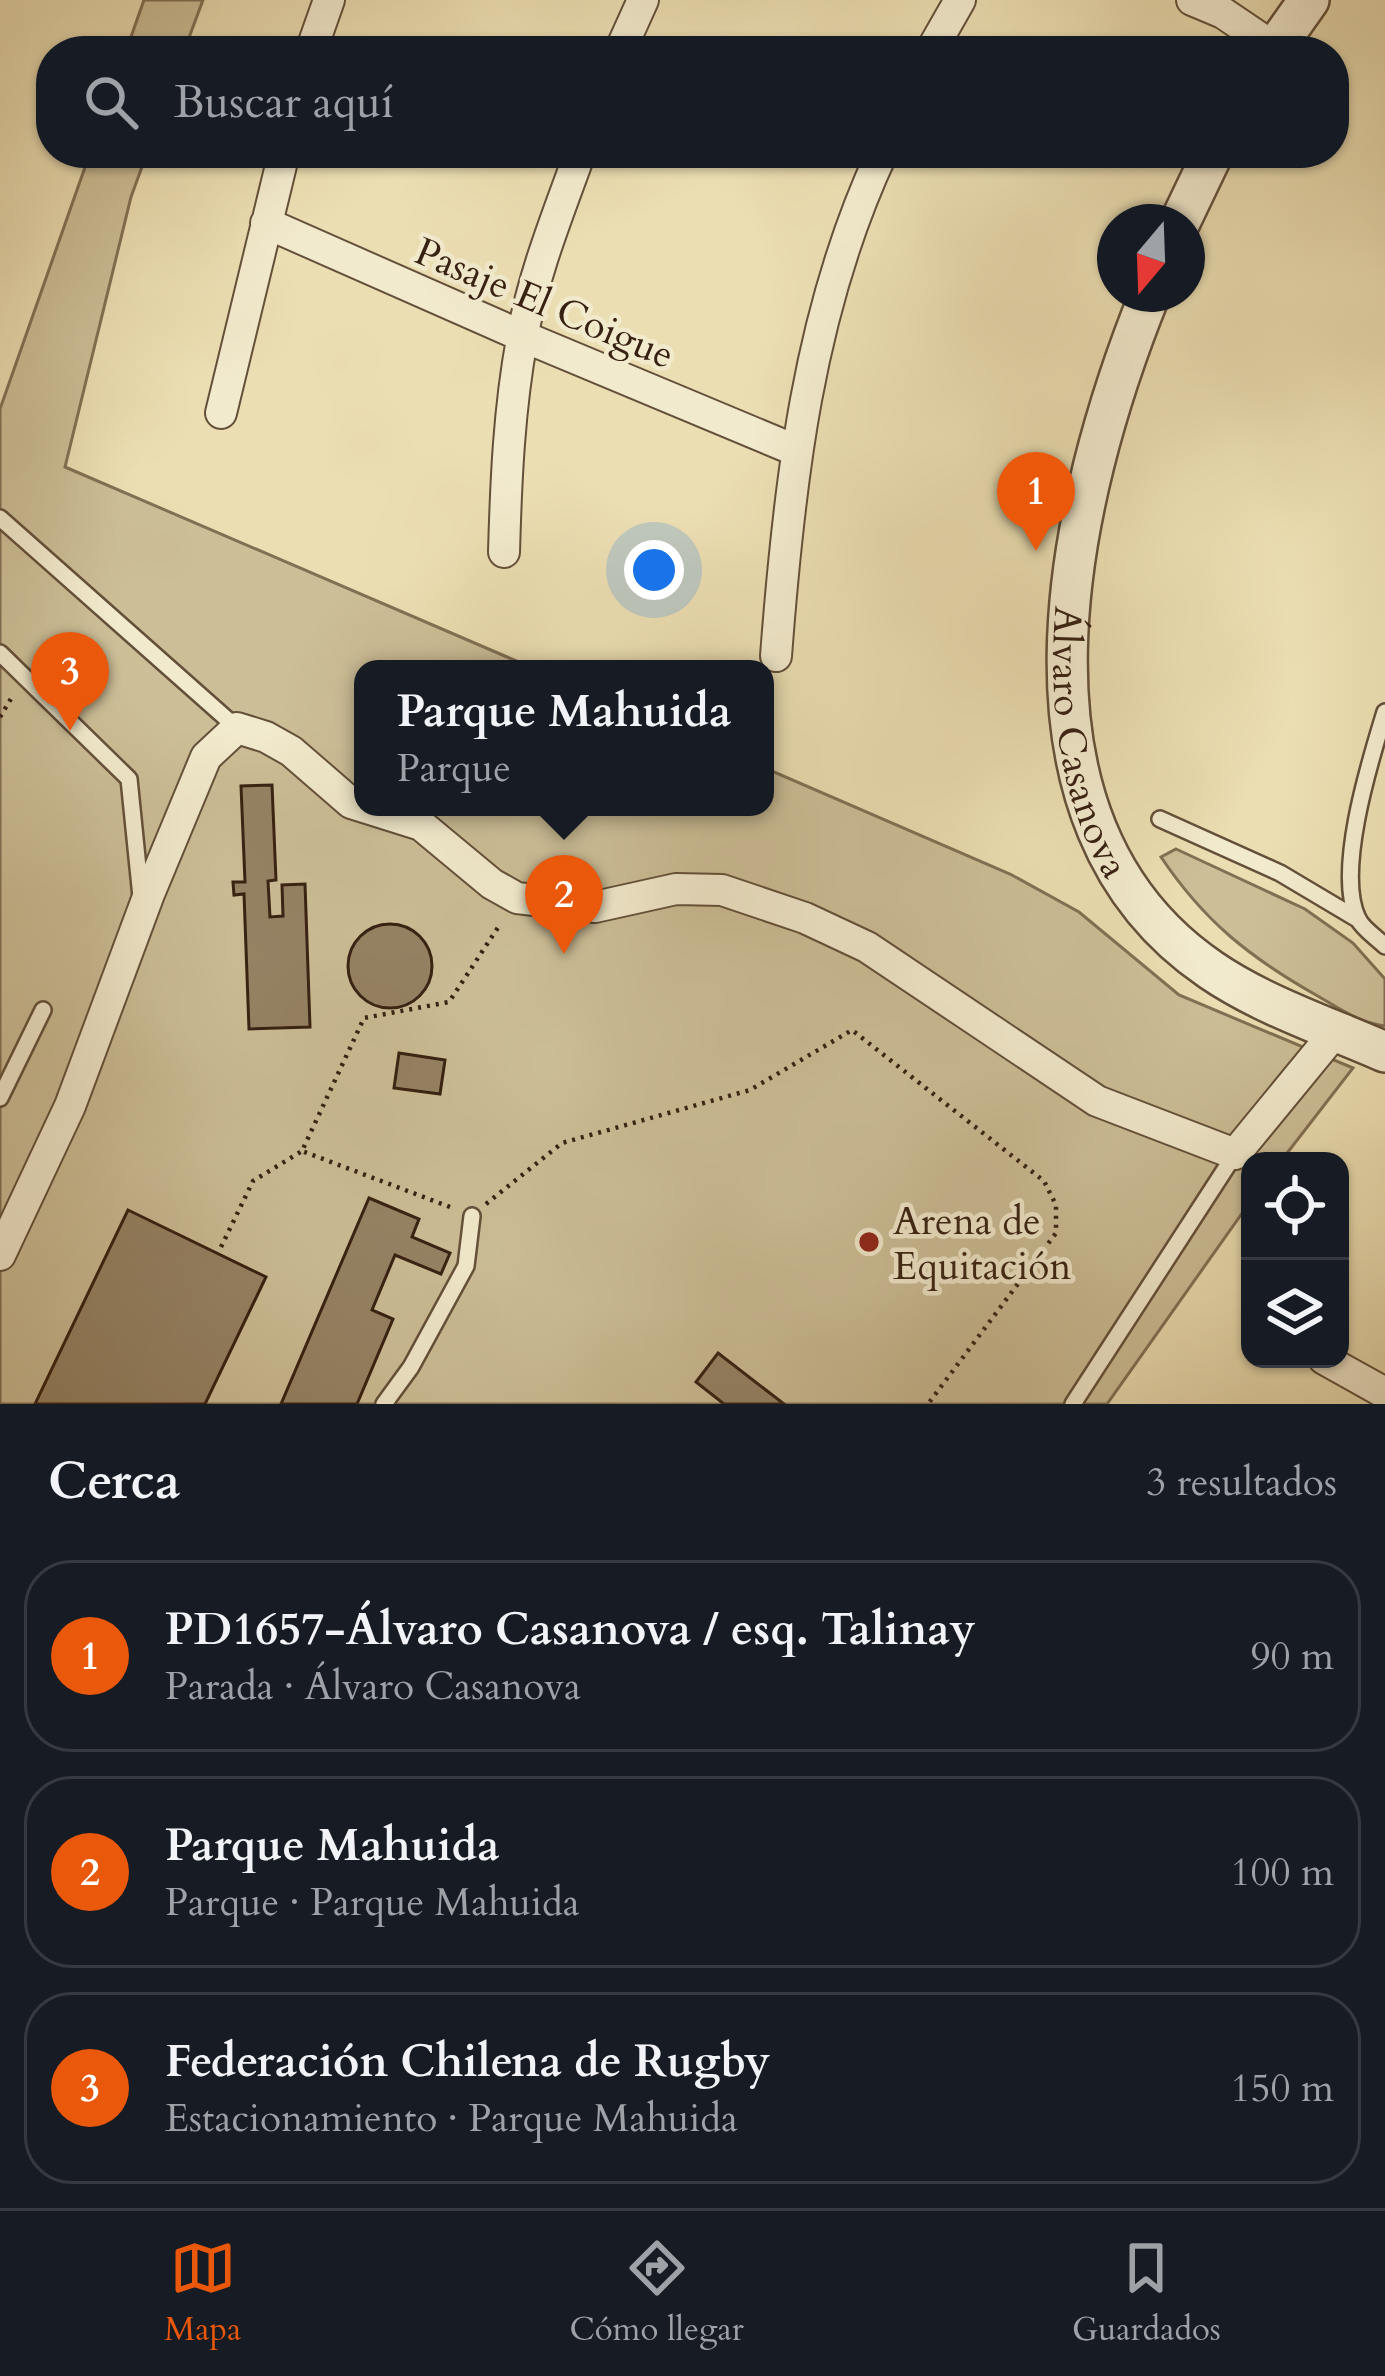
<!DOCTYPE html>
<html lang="es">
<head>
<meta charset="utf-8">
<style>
	:root { --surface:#171b24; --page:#20242c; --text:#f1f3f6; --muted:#9ea1a6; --line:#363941; --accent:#ea580c }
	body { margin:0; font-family:Cardo,serif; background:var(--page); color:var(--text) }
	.controls { position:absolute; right:36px; bottom:36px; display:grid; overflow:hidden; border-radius:24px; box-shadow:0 3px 9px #0004 }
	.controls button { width:108px; height:108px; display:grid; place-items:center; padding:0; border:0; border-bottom:3px solid var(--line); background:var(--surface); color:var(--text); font:60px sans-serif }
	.compass { position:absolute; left:1097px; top:204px; width:108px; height:108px; border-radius:50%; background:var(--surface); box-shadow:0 3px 9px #0004; rotate:199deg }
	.you { position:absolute; left:654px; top:570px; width:42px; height:42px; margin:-30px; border:9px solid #fff; border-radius:50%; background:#1a73e8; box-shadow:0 0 0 18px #1a73e833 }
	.badge { display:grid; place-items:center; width:78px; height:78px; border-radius:50%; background:var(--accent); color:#fff; font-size:39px; font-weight:700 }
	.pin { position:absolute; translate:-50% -99px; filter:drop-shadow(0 3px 6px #0008) }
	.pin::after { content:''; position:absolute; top:63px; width:42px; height:36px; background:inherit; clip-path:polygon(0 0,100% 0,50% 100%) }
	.popup { position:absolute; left:354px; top:660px; width:420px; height:156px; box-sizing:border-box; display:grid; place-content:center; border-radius:24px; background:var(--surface); filter:drop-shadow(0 3px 9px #0005); font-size:39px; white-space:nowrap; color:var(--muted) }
	.popup b { font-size:45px; color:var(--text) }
	.popup::after { content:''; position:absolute; left:50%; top:100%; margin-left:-24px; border:24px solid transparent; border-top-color:var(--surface) }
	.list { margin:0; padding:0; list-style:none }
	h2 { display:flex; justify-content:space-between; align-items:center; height:156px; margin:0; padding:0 48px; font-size:51px }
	h2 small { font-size:39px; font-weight:400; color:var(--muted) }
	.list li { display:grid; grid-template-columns:78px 1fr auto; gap:36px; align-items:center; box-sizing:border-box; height:192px; margin:0 24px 24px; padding:0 24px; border:3px solid var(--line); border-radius:48px }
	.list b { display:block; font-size:45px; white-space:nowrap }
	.list p { margin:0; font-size:39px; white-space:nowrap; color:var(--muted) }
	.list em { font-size:39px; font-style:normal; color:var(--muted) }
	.icon { flex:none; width:66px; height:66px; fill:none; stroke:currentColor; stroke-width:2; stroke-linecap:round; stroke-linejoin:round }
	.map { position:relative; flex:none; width:1385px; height:1404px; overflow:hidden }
	.search { position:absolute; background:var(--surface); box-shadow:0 3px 9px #0004; left:36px; right:36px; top:36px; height:132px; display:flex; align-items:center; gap:30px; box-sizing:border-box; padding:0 42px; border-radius:48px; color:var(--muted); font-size:45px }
	.sheet { height:804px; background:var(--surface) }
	nav { display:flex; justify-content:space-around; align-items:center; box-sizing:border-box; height:168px; border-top:3px solid var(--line); background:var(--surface); font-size:33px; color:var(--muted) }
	nav a { display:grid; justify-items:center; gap:6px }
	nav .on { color:var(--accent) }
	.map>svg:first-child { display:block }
	.green { fill:#ccbe97; stroke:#827054; stroke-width:3 }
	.building { fill:#958365; stroke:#372112; stroke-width:3 }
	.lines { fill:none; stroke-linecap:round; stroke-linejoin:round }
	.service-casing { stroke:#64503a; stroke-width:20 }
	.minor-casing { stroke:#64503a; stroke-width:34 }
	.tertiary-casing { stroke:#64503a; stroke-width:44 }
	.path { stroke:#372112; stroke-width:4.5; stroke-dasharray:3 6; stroke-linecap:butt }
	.service { stroke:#f2eacd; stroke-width:15 }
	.minor { stroke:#f2eacd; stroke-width:30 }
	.tertiary { stroke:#f2eacd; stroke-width:39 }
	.poi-dot { fill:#8f2418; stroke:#f2eacd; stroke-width:4.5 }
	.labels { text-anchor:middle; stroke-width:9; stroke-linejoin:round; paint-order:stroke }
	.street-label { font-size:39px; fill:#372112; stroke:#f2eacd }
	.poi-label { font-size:39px; fill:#372112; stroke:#f2eacd; text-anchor:start }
</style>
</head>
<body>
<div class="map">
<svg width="1385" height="1404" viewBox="0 0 1385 1404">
	<rect width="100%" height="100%" fill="#ebdeb2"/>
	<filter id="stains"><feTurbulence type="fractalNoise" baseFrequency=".00167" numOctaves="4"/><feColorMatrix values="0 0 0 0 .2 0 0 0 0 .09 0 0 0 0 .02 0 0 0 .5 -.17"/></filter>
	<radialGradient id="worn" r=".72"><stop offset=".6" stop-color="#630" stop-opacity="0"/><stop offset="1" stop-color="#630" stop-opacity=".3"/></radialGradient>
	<!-- green -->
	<path class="green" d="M 144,0 L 203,0 L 184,51 L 126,51 Z
		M 90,153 L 147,153 L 131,197 L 65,467 L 535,669 L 363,669 L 363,807 L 765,807 L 765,768 L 1010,874 L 1079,912 L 1179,995 L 1353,1068 L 1281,1161 L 1250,1161 L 1250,1202 L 1107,1404 L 0,1404 L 0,409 Z
		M 1176,849 L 1305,909 L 1353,943 L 1385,979 L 1385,1026 C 1359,1023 1339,1008 1316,995 C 1249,957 1204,921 1161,857 Z"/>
	<!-- building -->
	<path class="building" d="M 272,785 L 276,880 L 268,881 L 270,917 L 283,916 L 282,885 L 305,884 L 310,1027 L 249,1029 L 244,894 L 234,895 L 233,882 L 245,882 L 241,786 Z
		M348 966a42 42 0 1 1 84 0a42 42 0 1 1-84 0Z
		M 399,1053 L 445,1060 L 440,1094 L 394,1088 Z
		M 369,1198 L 419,1219 L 412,1237 L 450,1253 L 441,1274 L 395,1255 L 372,1310 L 393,1319 L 357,1404 L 281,1404 Z
		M 128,1210 L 266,1277 L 205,1404 L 35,1404 Z
		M 718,1353 L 784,1404 L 724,1404 L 696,1382 Z"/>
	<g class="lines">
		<defs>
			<path id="service" d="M 0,518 L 237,728
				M 0,653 L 129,779 L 141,897
				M 1385,712 C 1370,761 1335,872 1358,919 C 1363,929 1377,938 1385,946
				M 1160,819 L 1280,873 L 1359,920
				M 0,1098 L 43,1010
				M 384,1404 L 411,1367 L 466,1266 L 472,1216
				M 1073,1404 L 1235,1154"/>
			<path id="minor" d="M 1192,0 L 1223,13 L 1275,48
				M 311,51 L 329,0
				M 620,51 L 643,0
				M 931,51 L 960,0
				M 266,223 L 522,336 L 795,450
				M 221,413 L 284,153
				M 504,552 C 506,480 509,410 522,339 C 533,275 558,214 580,153
				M 776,656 C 789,484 808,311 882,153
				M 0,1255 L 70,1106 L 149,894 L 206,757 L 237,728 L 266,737 L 291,751 L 351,803 L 421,825 L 492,884 L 517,898 L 595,907 L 676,889 L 722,890 L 805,918 L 867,947 L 1097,1101 L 1235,1154 L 1336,1031
				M 1324,1359 L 1385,1393"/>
			<g id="tertiary">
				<path d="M 1273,51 L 1309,0"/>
				<path d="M 1180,222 L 1213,153"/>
				<path id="s1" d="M 1150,294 C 1067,499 992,821 1211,970 C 1262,1005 1328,1027 1385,1052"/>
			</g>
		</defs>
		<!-- service casing -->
		<use href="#service" class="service-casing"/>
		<!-- minor casing -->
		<use href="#minor" class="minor-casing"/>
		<!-- tertiary casing -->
		<use href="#tertiary" class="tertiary-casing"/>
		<!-- path -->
		<path class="path" d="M 0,717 L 12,697
			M 486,1204 L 562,1143 L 750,1090 L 852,1030 L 1044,1181 L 1056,1205 L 1056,1233 L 928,1404
			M 450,1207 L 302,1151 L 364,1018 L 449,1002 L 501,923
			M 221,1247 L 253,1181 L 302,1151"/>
		<!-- service -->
		<use href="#service" class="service"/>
		<!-- minor -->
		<use href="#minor" class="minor"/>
		<!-- tertiary -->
		<use href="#tertiary" class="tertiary"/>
	</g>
	<!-- markers -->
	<circle class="poi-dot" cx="869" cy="1242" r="12"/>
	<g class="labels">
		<!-- street labels -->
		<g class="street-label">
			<text transform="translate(545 302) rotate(23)" y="14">Pasaje El Coigue</text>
			<text dy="14" stroke="none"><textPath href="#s1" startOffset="462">Álvaro Casanova</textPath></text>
		</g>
		<!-- poi labels -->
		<g class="poi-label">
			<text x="893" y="1234">Arena de<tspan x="893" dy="45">Equitación</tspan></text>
		</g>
	</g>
	<rect width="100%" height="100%" filter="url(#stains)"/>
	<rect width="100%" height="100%" fill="url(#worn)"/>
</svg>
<div class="controls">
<button><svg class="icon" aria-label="locate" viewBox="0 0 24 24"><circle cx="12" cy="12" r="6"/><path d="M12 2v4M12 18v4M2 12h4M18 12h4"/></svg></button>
<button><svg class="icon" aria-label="layers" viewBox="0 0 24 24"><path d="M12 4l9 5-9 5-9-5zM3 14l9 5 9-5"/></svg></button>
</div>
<svg class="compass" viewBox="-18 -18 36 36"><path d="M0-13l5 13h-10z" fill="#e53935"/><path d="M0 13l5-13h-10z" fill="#9ea1a6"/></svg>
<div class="you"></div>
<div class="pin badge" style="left:1036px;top:551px">1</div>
<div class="pin badge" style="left:564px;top:954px">2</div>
<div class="popup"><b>Parque Mahuida</b>Parque</div>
<div class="pin badge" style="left:70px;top:731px">3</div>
<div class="search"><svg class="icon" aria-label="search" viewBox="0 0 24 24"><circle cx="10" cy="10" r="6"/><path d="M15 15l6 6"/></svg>Buscar aquí</div>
</div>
<section class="sheet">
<h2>Cerca<small>3 resultados</small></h2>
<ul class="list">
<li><span class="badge">1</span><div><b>PD1657-Álvaro Casanova / esq. Talinay</b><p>Parada · Álvaro Casanova</p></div><em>90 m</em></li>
<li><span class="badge">2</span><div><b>Parque Mahuida</b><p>Parque · Parque Mahuida</p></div><em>100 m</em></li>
<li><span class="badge">3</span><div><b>Federación Chilena de Rugby</b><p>Estacionamiento · Parque Mahuida</p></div><em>150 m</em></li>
</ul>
</section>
<nav>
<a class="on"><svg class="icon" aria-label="map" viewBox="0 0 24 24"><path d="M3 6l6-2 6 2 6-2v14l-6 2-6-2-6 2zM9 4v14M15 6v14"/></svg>Mapa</a>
<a><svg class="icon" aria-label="directions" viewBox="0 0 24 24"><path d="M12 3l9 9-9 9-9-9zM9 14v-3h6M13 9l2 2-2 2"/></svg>Cómo llegar</a>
<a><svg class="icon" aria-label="saved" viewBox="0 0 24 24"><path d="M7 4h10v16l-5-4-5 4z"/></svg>Guardados</a>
</nav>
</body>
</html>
